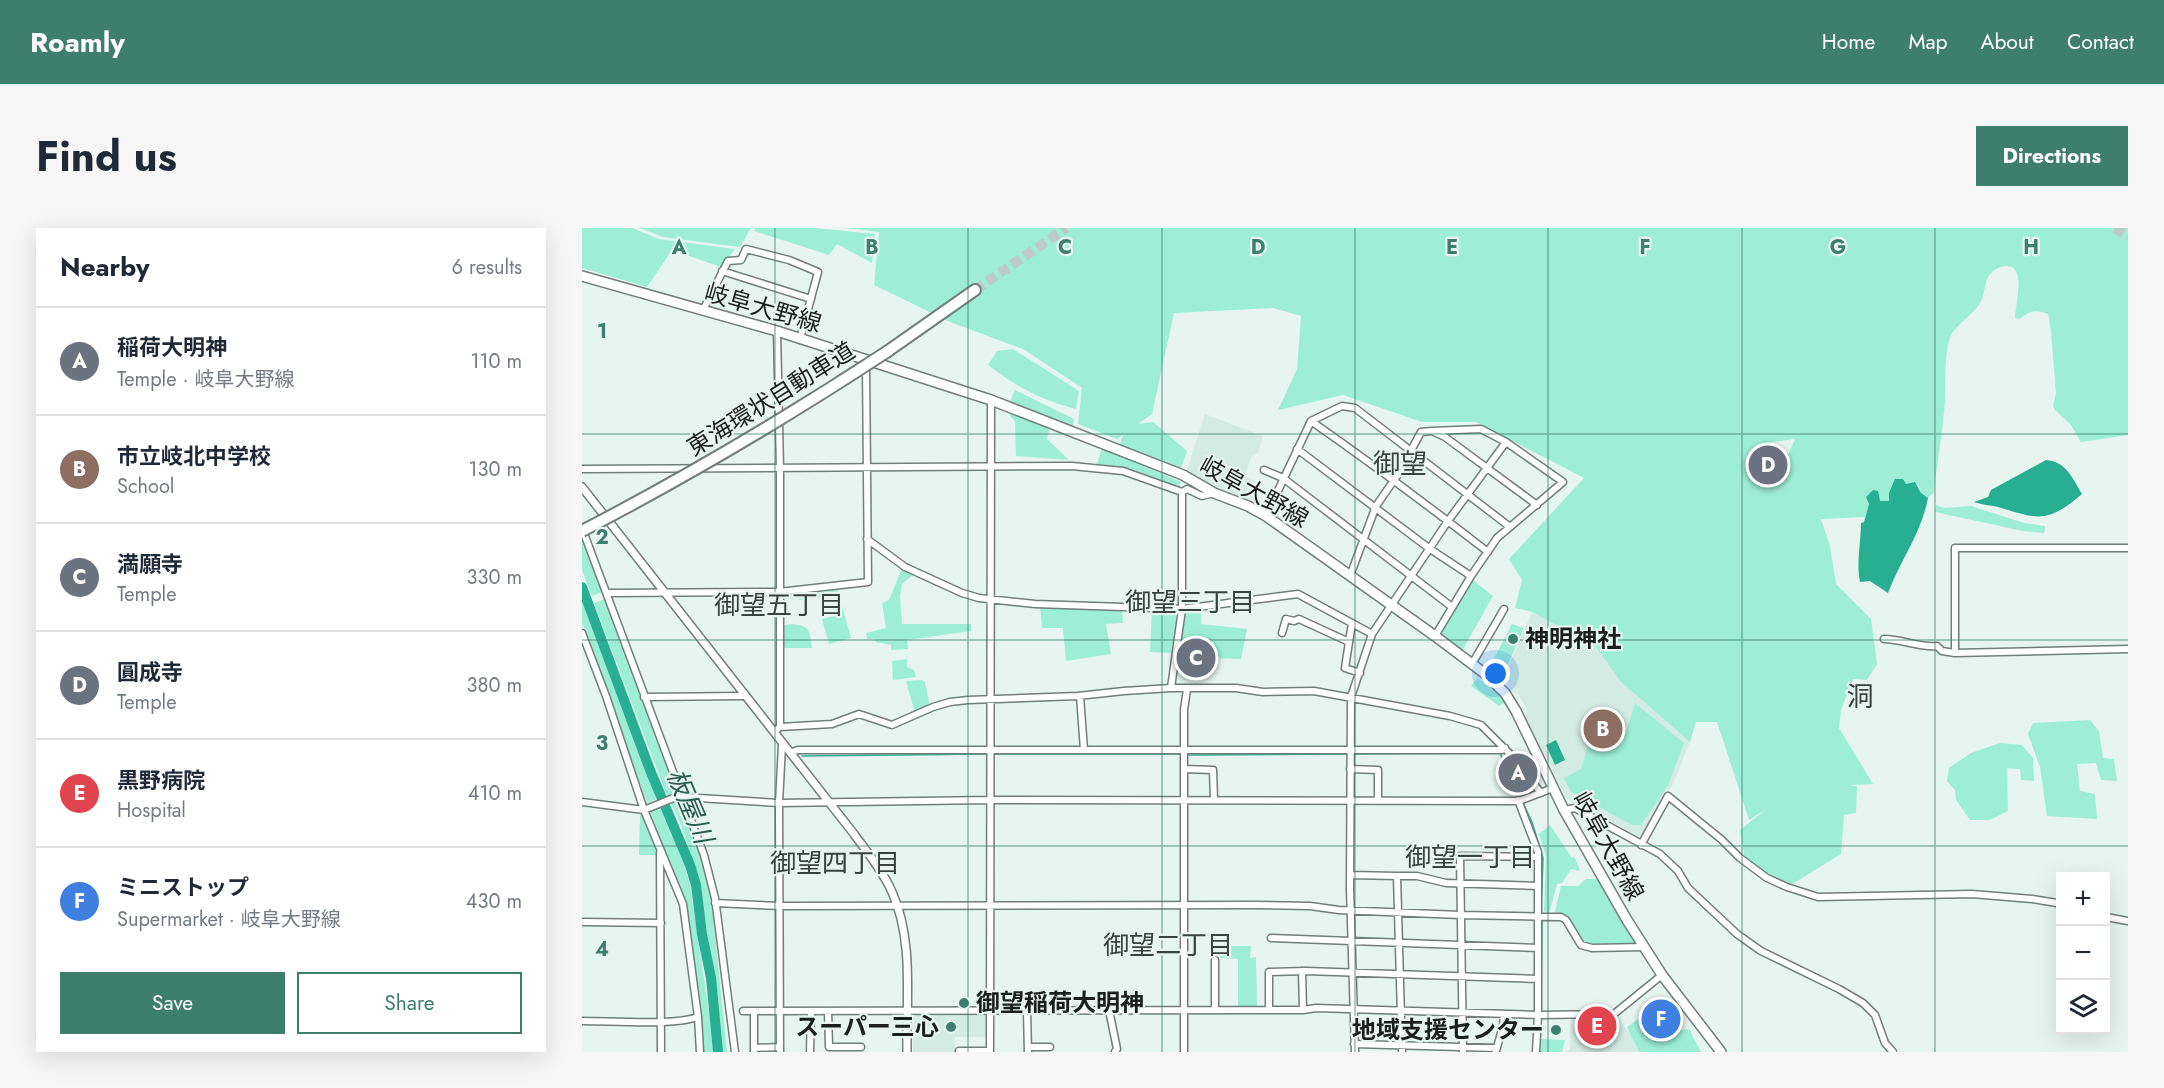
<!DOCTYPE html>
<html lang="en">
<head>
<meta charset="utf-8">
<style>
	:root { --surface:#fff; --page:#f6f6f7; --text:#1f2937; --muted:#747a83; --line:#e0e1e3; --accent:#3e7e6d }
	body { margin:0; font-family:Jost,"Noto Sans JP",sans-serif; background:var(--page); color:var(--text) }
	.controls { position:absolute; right:18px; bottom:18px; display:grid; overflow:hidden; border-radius:0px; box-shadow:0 6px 24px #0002 }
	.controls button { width:54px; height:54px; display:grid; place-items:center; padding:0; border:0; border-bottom:2px solid var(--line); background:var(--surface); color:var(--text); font:30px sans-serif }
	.you { position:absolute; left:914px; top:446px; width:21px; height:21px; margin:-15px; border:4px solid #fff; border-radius:50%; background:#1a73e8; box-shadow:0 0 0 9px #1a73e833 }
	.badge { display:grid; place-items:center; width:39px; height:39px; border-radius:50%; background:var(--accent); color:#fff; font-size:20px; font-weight:700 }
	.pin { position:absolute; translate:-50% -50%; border:3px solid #fff; box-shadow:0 2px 6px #0006 }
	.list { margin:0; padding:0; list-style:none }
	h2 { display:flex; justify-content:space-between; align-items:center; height:78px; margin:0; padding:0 24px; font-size:26px }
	h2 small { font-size:20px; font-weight:400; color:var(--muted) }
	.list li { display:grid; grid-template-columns:39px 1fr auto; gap:18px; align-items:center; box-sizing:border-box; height:108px; padding:0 24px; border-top:2px solid var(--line) }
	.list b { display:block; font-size:22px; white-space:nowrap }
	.list p { margin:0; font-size:20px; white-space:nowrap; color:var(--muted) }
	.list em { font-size:20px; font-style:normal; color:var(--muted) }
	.actions { display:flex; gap:12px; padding:18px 24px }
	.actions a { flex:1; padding:14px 0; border:2px solid var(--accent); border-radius:0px; text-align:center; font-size:21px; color:var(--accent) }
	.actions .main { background:var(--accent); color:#fff }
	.icon { flex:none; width:33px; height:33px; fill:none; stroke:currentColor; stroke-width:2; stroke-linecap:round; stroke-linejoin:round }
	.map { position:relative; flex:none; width:1546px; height:824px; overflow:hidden; border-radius:0px }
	header { display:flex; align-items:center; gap:36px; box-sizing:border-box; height:84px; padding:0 30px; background:var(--accent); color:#fff }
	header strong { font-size:28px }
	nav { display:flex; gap:33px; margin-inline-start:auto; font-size:21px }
	.intro { display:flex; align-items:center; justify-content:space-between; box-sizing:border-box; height:144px; padding:0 36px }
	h1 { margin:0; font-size:42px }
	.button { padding:15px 27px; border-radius:0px; background:var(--accent); color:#fff; font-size:21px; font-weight:700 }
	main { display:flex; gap:36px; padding:0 36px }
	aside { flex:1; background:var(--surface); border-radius:0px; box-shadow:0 6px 24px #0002 }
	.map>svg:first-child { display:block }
	.built { fill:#d3ebe3 }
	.green { fill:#9eeed6; fill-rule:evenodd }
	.water { fill:#28af91 }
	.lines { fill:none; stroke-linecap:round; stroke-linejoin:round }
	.stream { stroke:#28af91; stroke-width:1.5 }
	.river { stroke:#28af91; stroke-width:10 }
	.motorway-tunnel { stroke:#bdcac6; stroke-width:10; stroke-dasharray:10 5; stroke-linecap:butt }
	.minor-casing { stroke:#717e7a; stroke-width:9 }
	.tertiary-casing { stroke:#717e7a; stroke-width:10 }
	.primary-casing { stroke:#717e7a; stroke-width:12 }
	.motorway-casing { stroke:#717e7a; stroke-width:14 }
	.minor { stroke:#fff; stroke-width:6 }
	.tertiary { stroke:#fff; stroke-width:7 }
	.primary { stroke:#fff; stroke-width:9 }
	.motorway { stroke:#fff; stroke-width:10 }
	.motorway-bridge-casing { stroke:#717e7a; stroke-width:14; stroke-linecap:butt }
	.motorway-bridge { stroke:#fff; stroke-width:10 }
	.grid { fill:none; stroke:#3e7e6d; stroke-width:1.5; stroke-opacity:0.55 }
	.poi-dot { fill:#3e7e6d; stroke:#e6f5f0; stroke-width:2 }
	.labels { text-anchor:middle; stroke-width:4.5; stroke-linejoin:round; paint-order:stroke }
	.street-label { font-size:24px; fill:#191f1d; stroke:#e6f5f0 }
	.poi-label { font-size:24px; font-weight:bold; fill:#191f1d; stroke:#e6f5f0; text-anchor:start }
	.neighbourhood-label { font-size:26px; fill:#37433f; stroke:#e6f5f0 }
	.water-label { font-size:26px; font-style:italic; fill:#295c4f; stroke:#e6f5f0 }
	.quarter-label { font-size:27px; fill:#37433f; stroke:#e6f5f0 }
	.grid-label { font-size:20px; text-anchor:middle; font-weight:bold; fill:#3e7e6d; stroke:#e6f5f0; stroke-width:4.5; stroke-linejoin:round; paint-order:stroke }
</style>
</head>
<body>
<header>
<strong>Roamly</strong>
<nav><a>Home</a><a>Map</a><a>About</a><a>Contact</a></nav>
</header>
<div class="intro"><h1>Find us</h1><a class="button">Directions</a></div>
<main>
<aside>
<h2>Nearby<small>6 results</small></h2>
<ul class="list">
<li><span class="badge" style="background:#6b7280">A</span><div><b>稲荷大明神</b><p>Temple · 岐阜大野線</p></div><em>110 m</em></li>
<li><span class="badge" style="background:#8d6e63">B</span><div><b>市立岐北中学校</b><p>School</p></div><em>130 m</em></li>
<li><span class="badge" style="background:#6b7280">C</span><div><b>満願寺</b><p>Temple</p></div><em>330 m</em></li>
<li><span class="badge" style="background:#6b7280">D</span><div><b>圓成寺</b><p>Temple</p></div><em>380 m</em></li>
<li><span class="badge" style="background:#e0444e">E</span><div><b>黒野病院</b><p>Hospital</p></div><em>410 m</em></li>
<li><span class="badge" style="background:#3f7fe0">F</span><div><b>ミニストップ</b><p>Supermarket · 岐阜大野線</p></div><em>430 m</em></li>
</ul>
<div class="actions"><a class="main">Save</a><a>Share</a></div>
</aside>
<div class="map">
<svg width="1546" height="824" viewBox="0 0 1546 824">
	<rect width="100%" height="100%" fill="#e6f5f0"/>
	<!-- built -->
	<path class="built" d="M 623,186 L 681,208 L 676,225 L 670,228 L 662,248 L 675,254 L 668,277 L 603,247 Z
		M 950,384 L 1014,419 L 1038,453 L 1108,514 L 1091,556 L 1058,609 L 985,571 L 943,488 L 945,481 L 936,466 L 933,465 L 920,453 Z
		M 334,786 L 404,786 L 406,788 L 406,809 L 373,809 L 373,824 L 331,824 L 332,789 Z
		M 1035,788 L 1049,807 L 1057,824 L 984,824 L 988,821 L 989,789 Z"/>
	<!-- green -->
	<path class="green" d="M 0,0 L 50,0 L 77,11 L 153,21 L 139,39 L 90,22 L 65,59 L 0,40 Z
		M 58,0 L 169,0 L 158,19 L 81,9 Z
		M 173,0 L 234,0 L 293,6 L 290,35 L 255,16 L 247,27 L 172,3 Z
		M 263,0 L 1546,0 L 1546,207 L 1499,214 L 1489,197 L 1473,182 L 1471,178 L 1474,165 L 1469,104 L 1466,86 C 1453,81 1448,83 1437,91 L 1433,90 C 1433,77 1445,39 1425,38 C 1419,38 1413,41 1409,45 C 1401,53 1404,66 1398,75 C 1390,89 1371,97 1367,113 C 1362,130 1364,155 1363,173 C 1361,203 1355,234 1352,264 L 1346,270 L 1339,265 L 1337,257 L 1307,273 L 1287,276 L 1283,289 L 1239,291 L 1248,318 L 1254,356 L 1289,391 L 1295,436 L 1285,452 L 1271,451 L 1259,482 L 1257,500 L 1291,556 L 1267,557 L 1275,558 L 1274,585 L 1262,587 L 1259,626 L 1207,658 L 1195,653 L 1163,633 L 1158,602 L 1183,582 L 1167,592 L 1135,494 L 1114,494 L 1108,514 L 1038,453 L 1014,419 L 950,384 L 933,380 L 940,352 L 927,331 L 1002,250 L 894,194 L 840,194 L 761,167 L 696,182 L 715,141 L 719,88 L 691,80 L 592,85 L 570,186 L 556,196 L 571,194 L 605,223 L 598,243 L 537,219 L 541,207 L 535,211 L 496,196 L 500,160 L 441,121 L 368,94 L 292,57 L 297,4 ZM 1213,211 L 1195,252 L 1180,256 L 1176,246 L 1176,216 Z
		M 431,121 L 497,163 L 494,181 C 457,171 437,160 406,137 L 415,123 Z
		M 433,162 L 492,191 L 491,198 L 428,173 Z
		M 428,182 L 468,198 L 465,211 L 487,232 L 434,228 L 433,193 L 428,188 Z
		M 520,220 L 599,254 L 597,259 L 539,239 L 515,236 Z
		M 1354,277 L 1362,280 L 1389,278 L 1442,295 L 1463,298 L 1462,305 L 1441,303 L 1353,284 Z
		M 0,303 L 23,363 L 10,368 L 0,342 Z
		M 320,340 L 333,345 L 320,356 L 318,368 L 320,396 L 389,396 L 389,403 L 325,412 L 326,421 L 309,422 L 309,417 L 294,414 L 293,411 L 285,411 L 284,405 L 304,400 L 300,375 L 307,372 Z
		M 891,352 L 911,368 L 880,423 L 856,405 Z
		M 255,360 L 269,410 L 247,416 L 240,391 L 258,386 L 251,368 L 217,372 L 216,370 L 203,371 L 202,367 Z
		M 0,367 L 75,571 L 65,575 L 0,395 Z
		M 26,370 L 97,564 L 85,568 L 12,375 Z
		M 458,377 L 540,382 L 541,395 L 524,396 L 529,426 L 484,433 L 481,400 L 460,400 Z
		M 570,382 L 595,383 L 591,425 L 568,424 Z
		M 606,383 L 619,384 L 619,396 L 665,401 L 659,431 L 629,430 L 630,423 L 619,422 L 619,419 L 599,418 L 602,387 Z
		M 211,396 C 229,398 227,403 230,420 L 202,420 L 202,397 Z
		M 930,396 L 942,400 L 920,450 L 915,449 L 907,440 Z
		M 325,431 L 325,439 L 332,442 L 334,449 L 311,452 L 310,433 Z
		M 895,450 L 914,461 L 923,474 L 917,478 L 889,458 Z
		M 340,452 L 343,454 L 348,479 L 333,485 L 324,453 Z
		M 1053,475 L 1102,515 L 1086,557 L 1059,597 L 1050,597 L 989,564 L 982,550 L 999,541 L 1007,513 L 1030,520 L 1040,516 Z
		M 1508,492 L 1517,503 L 1521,530 L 1532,531 L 1535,553 L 1519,552 L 1514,535 L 1495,536 L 1498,563 L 1513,566 L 1515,591 L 1465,588 L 1458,539 L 1446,506 L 1451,495 Z
		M 1418,515 L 1440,517 L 1451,530 L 1452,553 L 1439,552 L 1438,541 L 1425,540 L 1426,583 L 1408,592 L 1388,592 L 1374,572 L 1373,562 L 1365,553 L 1367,540 L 1389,525 Z
		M 96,571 L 109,596 L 129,667 L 145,824 L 140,824 C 134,762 127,701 112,640 C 106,618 100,595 89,575 Z
		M 78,579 L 100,627 L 108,657 L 128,791 L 131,824 L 121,824 L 102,678 L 68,583 Z
		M 58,587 L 62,587 L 74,616 L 74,627 L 57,627 Z
		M 968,597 L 989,629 L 993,630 L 998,643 L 989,641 L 980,655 L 975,656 L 967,686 L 962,683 L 964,628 L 957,606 Z
		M 1004,651 L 1017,651 L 1055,716 L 1000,716 L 985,688 L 973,684 L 979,658 L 996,658 Z
		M 638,718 L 669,718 L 668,730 L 674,729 L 675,779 L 656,778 L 656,731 L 639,730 Z
		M 1067,783 L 1085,804 L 1107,801 L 1119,824 L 1057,824 L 1045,799 Z
		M 959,811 L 983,812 L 980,824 L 958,824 Z"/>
	<!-- water -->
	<path class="water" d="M 1464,232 C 1484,233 1491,251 1500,266 C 1465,296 1456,291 1416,279 C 1408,277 1400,277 1392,274 L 1406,269 L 1409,262 Z
		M 1313,251 L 1321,251 L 1324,256 L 1333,254 L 1339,265 L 1346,270 C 1340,304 1318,333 1306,365 L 1288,353 L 1278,354 C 1274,335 1279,314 1279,295 L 1282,294 L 1287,276 L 1284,269 L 1291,262 L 1296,263 L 1298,273 L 1307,273 L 1307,265 Z
		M 974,512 L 983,532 L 973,537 L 964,517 Z"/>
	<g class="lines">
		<!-- stream -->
		<path class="stream" d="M 412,526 L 598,526
			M 772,526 L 918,525 L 938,571
			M 606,527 L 767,526
			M 220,528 L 405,526
			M 941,575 L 950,594 L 961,630 L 959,687
			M 959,783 L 960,691"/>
		<!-- river -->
		<path class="river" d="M 0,359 L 68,542 L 108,637 L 114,657 L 120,706 L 129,750 L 136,824"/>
		<!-- motorway-tunnel -->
		<path class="motorway-tunnel" d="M 1533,0 L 1546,9
			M 393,62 L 484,0"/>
		<defs>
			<path id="minor" d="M 140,43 L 229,71
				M 121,82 L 146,33 L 159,32 L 164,21 L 207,32 L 236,44 L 218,111
				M 195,103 L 198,241 L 198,499
				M 729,193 L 760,178 L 773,180 L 928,299
				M 850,203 L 899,201 L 924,214 L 981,254 L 915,310 L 889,348 L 853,408
				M 715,221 L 848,321 L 889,348
				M 0,241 L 490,238 L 541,243 L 600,264
				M 682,242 L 701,250 L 870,379
				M 684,288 L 729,193 C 789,235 848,279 906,324
				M 0,300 L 122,627 L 133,670 L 153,824
				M 285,311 L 323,339 L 380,365 L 397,370 L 453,376 L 600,381 L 716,366 L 790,406
				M 768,348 L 794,278 L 817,245 L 839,204 L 850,203 L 863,209 L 955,277
				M 25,365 L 197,364 L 286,354 L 284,137
				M 770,395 L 763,440 L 778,445
				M 0,405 L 24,468 L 62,582 L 101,676 L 116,789 L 118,824
				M 700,405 L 704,391 L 712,393 L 717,391 L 767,414
				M 1302,411 C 1320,411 1337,420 1355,418 L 1360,423 L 1373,425 L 1546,421
				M 1373,425 L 1373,320 L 1546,320
				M 890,436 L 922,381
				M 589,460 L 600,381 L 600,264 L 605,261 L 620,268 L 632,265
				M 498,468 L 502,522
				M 62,469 L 162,468
				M 192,504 L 198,499 L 250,496 L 277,486 L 310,497 L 351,479 L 368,474 L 386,472 L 496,468 L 542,463 L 589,460 L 654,460 L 681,464 L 732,463 L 868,488 L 899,497 L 929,527 L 959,565
				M 208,525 L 216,522 L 920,522 L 923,520
				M 602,541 L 631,542 L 632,572
				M 768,541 L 796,542 L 796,571
				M 936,572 L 956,624 L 956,787 L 954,824
				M 0,574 L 62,582 L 94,569 L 100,569 L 197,575 L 408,572 L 937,573 L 971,560
				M 982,582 L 993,580 L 1078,626 L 1096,643 L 1106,660 L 1155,706 L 1179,723 L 1257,761 L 1281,775 L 1293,787 L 1303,815 L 1311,824
				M 1059,617 L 1086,568 L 1140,612 L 1158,630 L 1185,650 L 1205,659 L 1236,669 L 1390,666 L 1450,671 L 1475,675 L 1478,678
				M 78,625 L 79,824
				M 768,647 L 815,648
				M 133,675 L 198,678 L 674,677 L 728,678 L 757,682 L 878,687 L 979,689 L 984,692 L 999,717 L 1010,720 L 1062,719
				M 1524,689 L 1546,693
				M 0,694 L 79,695
				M 689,710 L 956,720
				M 720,743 L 721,782
				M 633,781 L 633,732
				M 687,781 L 687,744 L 724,743 L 956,751
				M 445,782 L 446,824
				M 527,782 L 535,821 L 533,824
				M 161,783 L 721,782 L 734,780 L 956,787 L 1032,786 L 1080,747
				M 246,783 L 247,819 L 279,819
				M 0,793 C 31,793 89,798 116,789
				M 772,816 L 914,820
				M 446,819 L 468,819
				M 172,820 L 198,819
				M 377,823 L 408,823
				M 914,823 L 921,798 L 922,786
				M 172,824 L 172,783
				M 198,824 L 197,575 L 200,517
				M 228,824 L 229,783
				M 408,824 L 409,172
				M 602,824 L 602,482 L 605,461
				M 773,824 L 768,661 L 769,469 L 790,406 L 866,293 L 924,214
				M 820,824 L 815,648 L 835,648 L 864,655 L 956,658
				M 881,824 L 878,628 L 956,629"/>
			<path id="tertiary" d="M 0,259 L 272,606 C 285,624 301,643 310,664 C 332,712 324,772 325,824"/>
			<path id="primary" d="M 0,48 L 195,103 L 409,172 L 601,247 L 632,265 L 666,278 L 684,288 L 853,408 L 902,445 L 923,465 L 934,483 L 982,582 L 1045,692 L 1080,747 L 1139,824"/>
			<path id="motorway" d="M 306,123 L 393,62"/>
		</defs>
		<!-- minor casing -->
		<use href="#minor" class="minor-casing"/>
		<!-- tertiary casing -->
		<use href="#tertiary" class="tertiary-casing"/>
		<!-- primary casing -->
		<use href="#primary" class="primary-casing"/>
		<!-- motorway casing -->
		<use href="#motorway" class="motorway-casing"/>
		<!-- minor -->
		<use href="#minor" class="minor"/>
		<!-- tertiary -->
		<use href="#tertiary" class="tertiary"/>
		<!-- primary -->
		<use href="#primary" class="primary"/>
		<!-- motorway -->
		<use href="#motorway" class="motorway"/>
		<defs>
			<path id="motorway-bridge" d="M 0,303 C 106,248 207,188 306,123"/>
		</defs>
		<!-- motorway-bridge casing -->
		<use href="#motorway-bridge" class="motorway-bridge-casing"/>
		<!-- motorway-bridge -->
		<use href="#motorway-bridge" class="motorway-bridge"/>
	</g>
	<!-- grid -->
	<path class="grid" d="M 193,0 L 193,824M 386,0 L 386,824M 580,0 L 580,824M 773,0 L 773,824M 966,0 L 966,824M 1160,0 L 1160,824M 1353,0 L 1353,824M 0,206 L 1546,206M 0,412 L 1546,412M 0,618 L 1546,618"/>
	<!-- markers -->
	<g class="poi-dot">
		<circle cx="931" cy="411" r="6"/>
		<circle cx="382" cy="775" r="6"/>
		<circle cx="369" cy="799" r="6"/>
		<circle cx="974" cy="802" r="6"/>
	</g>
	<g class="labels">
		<!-- street labels -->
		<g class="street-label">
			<text transform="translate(181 80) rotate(16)" y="8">岐阜大野線</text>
			<text transform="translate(189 171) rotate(-32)" y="8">東海環状自動車道</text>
			<text transform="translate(672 264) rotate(29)" y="8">岐阜大野線</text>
			<text transform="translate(1026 618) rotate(61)" y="8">岐阜大野線</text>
		</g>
		<!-- poi labels -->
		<g class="poi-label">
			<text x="943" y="419">神明神社</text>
			<text x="394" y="783">御望稲荷大明神</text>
			<text x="357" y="807" text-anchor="end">スーパー三心</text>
			<text x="962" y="810" text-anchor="end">地域支援センター</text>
		</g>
		<!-- neighbourhood labels -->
		<g class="neighbourhood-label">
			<text x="608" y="383">御望三丁目</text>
			<text x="197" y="386">御望五丁目</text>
			<text x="888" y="638">御望一丁目</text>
			<text x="253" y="644">御望四丁目</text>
			<text x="586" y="726">御望二丁目</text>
		</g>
		<!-- water labels -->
		<g class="water-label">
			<text transform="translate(108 578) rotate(67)" y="9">板屋川</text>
		</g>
		<!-- quarter labels -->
		<g class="quarter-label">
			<text x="818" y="245">御望</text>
			<text x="1278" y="478">洞</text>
		</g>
	</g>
	<g class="grid-label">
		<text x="97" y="26">A</text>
		<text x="290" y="26">B</text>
		<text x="483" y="26">C</text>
		<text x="676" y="26">D</text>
		<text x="870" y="26">E</text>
		<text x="1063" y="26">F</text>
		<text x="1256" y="26">G</text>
		<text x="1449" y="26">H</text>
		<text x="20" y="110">1</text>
		<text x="20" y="316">2</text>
		<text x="20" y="522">3</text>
		<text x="20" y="728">4</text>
	</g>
</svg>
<div class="controls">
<button>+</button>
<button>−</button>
<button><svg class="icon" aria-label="layers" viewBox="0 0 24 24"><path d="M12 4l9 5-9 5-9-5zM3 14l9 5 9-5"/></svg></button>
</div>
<div class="you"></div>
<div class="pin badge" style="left:936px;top:545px;background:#6b7280">A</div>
<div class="pin badge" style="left:1021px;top:501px;background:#8d6e63">B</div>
<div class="pin badge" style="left:614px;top:430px;background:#6b7280">C</div>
<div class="pin badge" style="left:1186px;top:237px;background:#6b7280">D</div>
<div class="pin badge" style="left:1015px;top:798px;background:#e0444e">E</div>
<div class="pin badge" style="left:1079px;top:791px;background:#3f7fe0">F</div>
</div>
</main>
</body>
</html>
